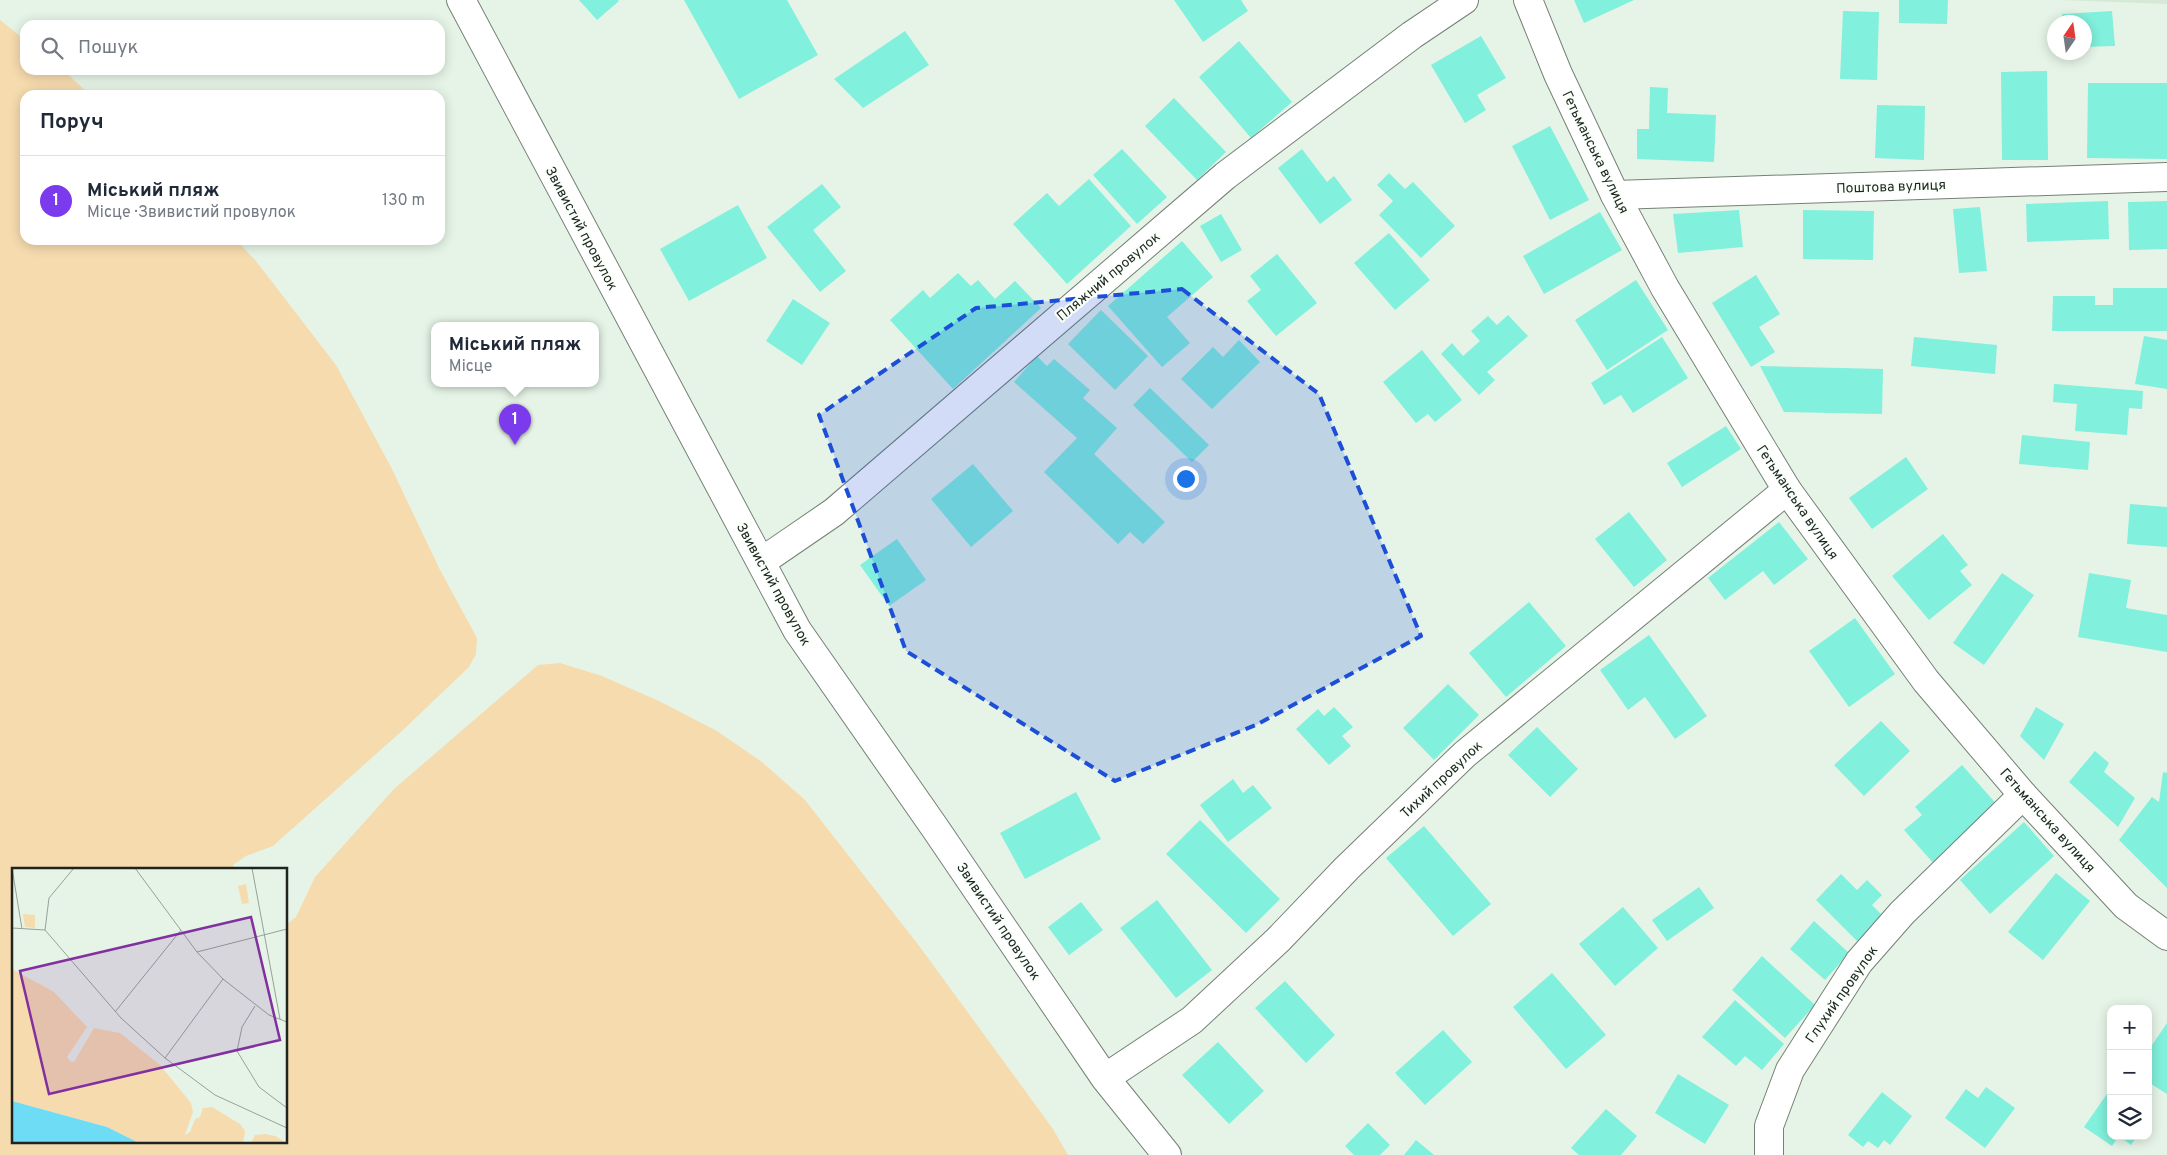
<!DOCTYPE html>
<html lang="uk">
<head>
<meta charset="utf-8">
<style>
	:root { --surface:#fff; --page:#f2f2f3; --text:#1f2937; --muted:#747a83; --line:#e0e1e3; --accent:#7c3aed }
	body { margin:0; font-family:Overpass,sans-serif; background:var(--page); color:var(--text) }
	.controls { position:absolute; right:15px; bottom:15px; display:grid; overflow:hidden; border-radius:10px; box-shadow:0 2px 12px #0003 }
	.controls button { width:45px; height:45px; display:grid; place-items:center; padding:0; border:0; border-bottom:1px solid var(--line); background:var(--surface); color:var(--text); font:25px sans-serif }
	.compass { position:absolute; left:2047px; top:15px; width:45px; height:45px; border-radius:50%; background:var(--surface); box-shadow:0 2px 12px #0003; rotate:13deg }
	.you { position:absolute; left:1185px; top:478px; width:18px; height:18px; margin:-12px; border:4px solid #fff; border-radius:50%; background:#1a73e8; box-shadow:0 0 0 8px #1a73e833 }
	.badge { display:grid; place-items:center; width:32px; height:32px; border-radius:50%; background:var(--accent); color:#fff; font-size:16px; font-weight:700 }
	.pin { position:absolute; translate:-50% -41px; filter:drop-shadow(0 1px 2px #0008) }
	.pin::after { content:''; position:absolute; top:26px; width:18px; height:15px; background:inherit; clip-path:polygon(0 0,100% 0,50% 100%) }
	.popup { position:absolute; left:431px; top:322px; width:168px; height:65px; box-sizing:border-box; display:grid; place-content:center; border-radius:10px; background:var(--surface); filter:drop-shadow(0 1px 4px #0005); font-size:16px; white-space:nowrap; color:var(--muted) }
	.popup b { font-size:19px; color:var(--text) }
	.popup::after { content:''; position:absolute; left:50%; top:100%; margin-left:-10px; border:10px solid transparent; border-top-color:var(--surface) }
	.list { margin:0; padding:0; list-style:none }
	h2 { display:flex; justify-content:space-between; align-items:center; height:65px; margin:0; padding:0 20px; font-size:21px }
	h2 small { font-size:16px; font-weight:400; color:var(--muted) }
	.list li { display:grid; grid-template-columns:32px 1fr auto; gap:15px; align-items:center; box-sizing:border-box; height:90px; padding:0 20px; border-top:1px solid var(--line) }
	.list b { display:block; font-size:19px; white-space:nowrap }
	.list p { margin:0; font-size:16px; white-space:nowrap; color:var(--muted) }
	.list em { font-size:16px; font-style:normal; color:var(--muted) }
	.icon { flex:none; width:28px; height:28px; fill:none; stroke:currentColor; stroke-width:2; stroke-linecap:round; stroke-linejoin:round }
	.map { position:relative; flex:none; width:2167px; height:1155px; overflow:hidden }
	.search { position:absolute; background:var(--surface); box-shadow:0 2px 12px #0003; left:20px; top:20px; width:425px; height:55px; display:flex; align-items:center; gap:12px; box-sizing:border-box; padding:0 18px; border-radius:15px; color:var(--muted); font-size:19px }
	.panel { position:absolute; background:var(--surface); box-shadow:0 2px 12px #0003; left:20px; top:90px; width:425px; height:155px; border-radius:15px }
	.map>svg:first-child { display:block }
	.built { fill:#d5e9d6 }
	.green { fill:#f6dbae }
	.building { fill:#81f0dc }
	.lines { fill:none; stroke-linecap:round; stroke-linejoin:round }
	.minor-casing { stroke:#758176; stroke-width:30 }
	.tertiary-casing { stroke:#758176; stroke-width:30 }
	.minor { stroke:#fff; stroke-width:28 }
	.tertiary { stroke:#fff; stroke-width:28 }
	.marked { fill:#1d4ed8; fill-opacity:0.2; stroke:#1d4ed8; stroke-width:4; stroke-dasharray:10 6; stroke-linejoin:round }
	.labels { text-anchor:middle; stroke-width:4; stroke-linejoin:round; paint-order:stroke }
	.street-label { font-size:14px; fill:#1f2420; stroke:#f9fff9 }
	.inset-road { fill:none; stroke:#96a197; stroke-width:1 }
	.view { fill:#82309f; fill-opacity:0.15; stroke:#82309f; stroke-width:2.5 }
	.inset-edge { fill:none; stroke:#1f2420; stroke-width:2.5 }
</style>
</head>
<body>
<div class="map">
<svg width="2167" height="1155" viewBox="0 0 2167 1155">
	<rect width="100%" height="100%" fill="#e6f4e7"/>
	<!-- built -->
	<path class="built" d="M 2059,0 L 2167,0 L 2167,4 Z"/>
	<!-- green -->
	<path class="green" d="M 0,20 L 25,40 L 25,70 L 63,70 L 90,95 L 25,95 L 25,240 L 236,240 L 256,261 L 336,365 L 392,469 L 439,568 L 477,638 L 476,654 L 469,667 L 403,730 L 273,846 L 246,856 L 233,865 L 234,869 L 14,869 L 14,1141 L 286,1141 L 286,925 L 296,917 L 315,877 L 394,789 L 538,665 L 560,663 L 602,676 L 659,701 L 717,731 L 762,762 L 805,800 L 920,947 L 1053,1129 L 1068,1155 L 0,1155 Z"/>
	<!-- building -->
	<path class="building" d="M 579,0 L 618,0 L 619,1 L 597,20 Z
		M 684,0 L 787,0 L 818,55 L 739,99 Z
		M 1174,0 L 1241,0 L 1248,11 L 1203,42 Z
		M 1574,0 L 1634,0 L 1584,23 Z
		M 1899,0 L 1948,0 L 1947,24 L 1899,23 Z
		M 1843,11 L 1879,12 L 1877,80 L 1840,79 Z
		M 2112,11 L 2115,46 L 2084,47 L 2084,22 L 2063,22 L 2062,14 Z
		M 905,31 L 929,65 L 863,108 L 834,79 Z
		M 1481,36 L 1506,78 L 1477,95 L 1486,110 L 1465,123 L 1431,65 Z
		M 1239,41 L 1292,102 L 1251,138 L 1199,77 Z
		M 2047,71 L 2048,160 L 2002,160 L 2001,72 Z
		M 2088,83 L 2167,83 L 2167,159 L 2087,158 Z
		M 1650,87 L 1668,88 L 1667,113 L 1716,115 L 1714,162 L 1637,159 L 1637,129 L 1649,129 Z
		M 1174,98 L 1226,152 L 1197,180 L 1145,126 Z
		M 1877,105 L 1925,106 L 1924,160 L 1875,158 Z
		M 1550,126 L 1589,200 L 1550,220 L 1512,146 Z
		M 1122,149 L 1167,197 L 1137,224 L 1093,175 Z
		M 1302,149 L 1327,182 L 1334,176 L 1352,200 L 1320,224 L 1278,168 Z
		M 1389,173 L 1405,189 L 1413,182 L 1455,226 L 1421,258 L 1379,215 L 1393,201 L 1377,185 Z
		M 1089,179 L 1131,226 L 1067,284 L 1013,224 L 1047,193 L 1059,206 Z
		M 822,184 L 841,207 L 813,230 L 846,271 L 820,292 L 767,227 Z
		M 2108,201 L 2109,239 L 2027,242 L 2026,204 Z
		M 2167,201 L 2167,249 L 2129,250 L 2128,202 Z
		M 738,205 L 767,258 L 689,301 L 660,249 Z
		M 1980,207 L 1987,271 L 1959,273 L 1953,209 Z
		M 1739,210 L 1743,247 L 1678,253 L 1673,214 Z
		M 1803,210 L 1874,211 L 1873,260 L 1803,259 Z
		M 1600,212 L 1622,250 L 1544,294 L 1523,256 Z
		M 1221,214 L 1242,250 L 1221,262 L 1200,226 Z
		M 1389,233 L 1430,280 L 1395,310 L 1354,263 Z
		M 1182,241 L 1213,277 L 1167,317 L 1190,343 L 1162,367 L 1108,306 Z
		M 1277,254 L 1317,303 L 1276,336 L 1247,301 L 1261,290 L 1250,276 Z
		M 958,273 L 971,286 L 978,280 L 995,299 L 1015,281 L 1041,308 L 953,389 L 890,320 L 923,290 L 930,298 Z
		M 1756,275 L 1780,314 L 1759,327 L 1775,352 L 1751,367 L 1712,303 Z
		M 1636,280 L 1668,330 L 1607,370 L 1575,320 Z
		M 2113,288 L 2167,288 L 2167,331 L 2052,331 L 2053,296 L 2095,296 L 2095,305 L 2113,305 Z
		M 793,299 L 830,323 L 802,365 L 766,341 Z
		M 1101,310 L 1148,356 L 1115,390 L 1068,344 Z
		M 1508,315 L 1528,336 L 1487,372 L 1495,380 L 1479,395 L 1441,354 L 1452,343 L 1463,356 L 1480,341 L 1471,331 L 1488,316 L 1497,325 Z
		M 2144,336 L 2167,340 L 2167,389 L 2135,384 Z
		M 1662,337 L 1688,378 L 1633,413 L 1621,395 L 1604,405 L 1591,383 Z
		M 1914,337 L 1997,345 L 1995,374 L 1911,366 Z
		M 1239,340 L 1260,362 L 1212,409 L 1181,379 L 1213,347 L 1223,357 Z
		M 1422,350 L 1462,400 L 1435,422 L 1428,414 L 1416,423 L 1383,382 Z
		M 1037,356 L 1047,366 L 1054,359 L 1090,390 L 1083,398 L 1117,428 L 1094,454 L 1165,522 L 1143,544 L 1130,532 L 1118,544 L 1044,472 L 1077,438 L 1014,382 Z
		M 1760,366 L 1883,369 L 1882,414 L 1784,412 Z
		M 2054,384 L 2143,391 L 2142,409 L 2129,408 L 2127,435 L 2075,431 L 2077,404 L 2053,402 Z
		M 1150,388 L 1209,445 L 1192,462 L 1133,405 Z
		M 1726,426 L 1741,449 L 1682,487 L 1667,463 Z
		M 2022,435 L 2090,442 L 2088,470 L 2019,464 Z
		M 1906,457 L 1928,489 L 1872,529 L 1849,498 Z
		M 973,464 L 1013,511 L 971,547 L 931,499 Z
		M 2130,504 L 2167,507 L 2167,547 L 2127,544 Z
		M 1629,512 L 1667,560 L 1634,587 L 1595,539 Z
		M 1779,522 L 1808,559 L 1774,585 L 1763,571 L 1725,600 L 1708,578 Z
		M 1943,534 L 1968,565 L 1960,571 L 1972,585 L 1929,620 L 1892,576 Z
		M 897,539 L 926,580 L 889,606 L 860,565 Z
		M 2002,573 L 2034,595 L 1984,665 L 1953,643 Z
		M 2089,573 L 2131,580 L 2126,608 L 2167,615 L 2167,652 L 2078,637 Z
		M 1529,602 L 1566,646 L 1506,697 L 1469,653 Z
		M 1855,618 L 1895,674 L 1849,707 L 1809,651 Z
		M 1649,635 L 1707,716 L 1675,739 L 1645,697 L 1628,710 L 1600,670 Z
		M 1448,684 L 1479,715 L 1434,760 L 1403,728 Z
		M 1334,707 L 1353,727 L 1342,736 L 1351,746 L 1329,765 L 1296,729 L 1318,709 L 1324,716 Z
		M 2036,707 L 2064,724 L 2044,760 L 2020,736 Z
		M 1881,721 L 1910,751 L 1864,796 L 1834,765 Z
		M 1537,727 L 1578,769 L 1550,797 L 1508,755 Z
		M 2095,751 L 2109,763 L 2104,772 L 2135,798 L 2118,827 L 2069,782 Z
		M 1962,765 L 2000,808 L 1935,865 L 1904,830 L 1922,815 L 1915,807 Z
		M 2163,772 L 2167,773 L 2167,888 L 2119,840 L 2152,797 L 2159,802 Z
		M 1233,779 L 1243,793 L 1253,785 L 1272,808 L 1228,842 L 1200,805 Z
		M 1076,792 L 1101,839 L 1025,879 L 1000,833 Z
		M 1200,820 L 1280,899 L 1246,933 L 1166,854 Z
		M 2024,822 L 2054,856 L 1990,914 L 1960,880 Z
		M 1424,826 L 1491,904 L 1453,936 L 1386,858 Z
		M 2056,873 L 2090,901 L 2043,960 L 2008,932 Z
		M 1841,874 L 1857,890 L 1867,880 L 1882,895 L 1872,905 L 1888,921 L 1862,946 L 1816,900 Z
		M 1699,887 L 1714,908 L 1667,941 L 1652,920 Z
		M 1157,900 L 1212,970 L 1176,998 L 1120,928 Z
		M 1081,902 L 1103,930 L 1069,955 L 1048,927 Z
		M 1623,907 L 1658,948 L 1615,986 L 1579,944 Z
		M 1814,921 L 1849,953 L 1825,980 L 1790,949 Z
		M 1762,956 L 1815,1005 L 1785,1038 L 1732,990 Z
		M 1552,973 L 1606,1035 L 1566,1069 L 1513,1007 Z
		M 1285,981 L 1335,1035 L 1306,1063 L 1255,1008 Z
		M 1735,1000 L 1784,1044 L 1762,1070 L 1745,1056 L 1736,1066 L 1702,1037 Z
		M 2167,1023 L 2167,1094 L 2148,1082 L 2148,1051 Z
		M 1443,1030 L 1472,1062 L 1425,1105 L 1395,1073 Z
		M 1218,1042 L 1264,1091 L 1229,1124 L 1182,1075 Z
		M 1678,1074 L 1729,1105 L 1705,1144 L 1655,1113 Z
		M 1986,1087 L 2015,1108 L 1985,1148 L 1945,1118 L 1966,1089 L 1978,1098 Z
		M 2109,1091 L 2111,1092 L 2111,1136 L 2137,1136 L 2131,1145 L 2119,1136 L 2112,1146 L 2084,1127 Z
		M 1882,1092 L 1912,1116 L 1890,1145 L 1884,1140 L 1878,1148 L 1868,1141 L 1863,1147 L 1848,1135 Z
		M 1606,1109 L 1637,1136 L 1621,1155 L 1579,1155 L 1571,1148 Z
		M 1368,1123 L 1390,1145 L 1380,1155 L 1354,1155 L 1345,1146 Z
		M 1416,1140 L 1434,1155 L 1404,1155 Z"/>
	<g class="lines">
		<defs>
			<path id="minor" d="M 461,0 L 797,630 L 935,828 L 1105,1078 L 1167,1155
				M 1615,195 L 2167,177
				M 761,562 L 834,512 L 1225,176 L 1412,35 L 1464,0
				M 1105,1078 L 1192,1020 L 1278,940 L 1347,868 L 1465,754 L 1787,490
				M 1769,1155 L 1769,1126 L 1790,1070 L 1859,962 L 1902,913 L 2023,795"/>
			<path id="tertiary" d="M 1528,0 L 1558,74 L 1615,195 L 1665,288 L 1787,490 L 1926,681 L 2023,795 L 2126,906 L 2167,936"/>
		</defs>
		<!-- minor casing -->
		<use href="#minor" class="minor-casing"/>
		<!-- tertiary casing -->
		<use href="#tertiary" class="tertiary-casing"/>
		<!-- minor -->
		<use href="#minor" class="minor"/>
		<!-- tertiary -->
		<use href="#tertiary" class="tertiary"/>
	</g>
	<!-- marked area -->
	<path class="marked" d="M 1182,289 L 1319,394 L 1421,636 L 1256,725 L 1115,781 L 906,651 L 819,415 L 976,308 Z"/>
	<g class="labels">
		<!-- street labels -->
		<g class="street-label">
			<text transform="translate(1596 152) rotate(64)" y="5">Гетьманська вулиця</text>
			<text transform="translate(1891 186) rotate(-2)" y="5">Поштова вулиця</text>
			<text transform="translate(582 228) rotate(62)" y="5">Звивистий провулок</text>
			<text transform="translate(1108 276) rotate(-40)" y="5">Пляжний провулок</text>
			<text transform="translate(1798 502) rotate(56)" y="5">Гетьманська вулиця</text>
			<text transform="translate(774 584) rotate(61)" y="5">Звивистий провулок</text>
			<text transform="translate(1441 779) rotate(-43)" y="5">Тихий провулок</text>
			<text transform="translate(2048 820) rotate(48)" y="5">Гетьманська вулиця</text>
			<text transform="translate(999 921) rotate(56)" y="5">Звивистий провулок</text>
			<text transform="translate(1841 994) rotate(-55)" y="5">Глухий провулок</text>
		</g>
	</g>
	<!-- overview -->
	<g transform="translate(12 868)">
		<rect width="275" height="275" fill="#e6f4e7"/>
		<path d="M 234,16 L 237,35 L 230,36 L 226,18 ZM 11,46 L 23,47 L 23,60 L 13,59 ZM 0,101 L 42,124 L 75,159 L 55,189 L 58,193 L 62,194 L 82,160 L 108,165 L 148,197 L 179,235 L 181,244 L 173,267 L 178,264 L 183,251 L 188,249 L 191,240 L 200,239 L 228,256 L 233,263 L 231,275 L 127,275 L 95,259 L 0,233 ZM 253,266 L 263,268 L 275,275 L 239,275 L 243,267 Z" fill="#f6dbae"/>
		<path d="M 0,233 L 95,259 L 127,275 L 0,275 Z" fill="#6edcf5"/>
		<path class="inset-road" d="M 0,0 L 10,61M 62,0 L 37,30 L 33,62 L 109,150 L 153,190 L 203,227 L 275,260M 123,0 L 185,84 L 211,111 L 257,147 L 275,154M 240,0 L 268,151M 0,60 L 33,62M 185,84 L 275,61M 243,138 L 230,159 L 225,183 L 247,219 L 275,240M 103,144 L 169,62M 153,190 L 211,111"/>
		<path class="view" d="M 239,49 L 268,172 L 37,226 L 8,103 Z"/>
		<rect width="275" height="275" class="inset-edge"/>
	</g>
</svg>
<div class="controls">
<button>+</button>
<button>−</button>
<button><svg class="icon" aria-label="layers" viewBox="0 0 24 24"><path d="M12 4l9 5-9 5-9-5zM3 14l9 5 9-5"/></svg></button>
</div>
<svg class="compass" viewBox="-18 -18 36 36"><path d="M0-13l5 13h-10z" fill="#e53935"/><path d="M0 13l5-13h-10z" fill="#747a83"/></svg>
<div class="you"></div>
<div class="pin badge" style="left:515px;top:445px">1</div>
<div class="popup"><b>Міський пляж</b>Місце</div>
<div class="search"><svg class="icon" aria-label="search" viewBox="0 0 24 24"><circle cx="10" cy="10" r="6"/><path d="M15 15l6 6"/></svg>Пошук</div>
<section class="panel">
<h2>Поруч<small></small></h2>
<ul class="list">
<li><span class="badge">1</span><div><b>Міський пляж</b><p>Місце · Звивистий провулок</p></div><em>130 m</em></li>
</ul>
</section>
</div>
</body>
</html>
